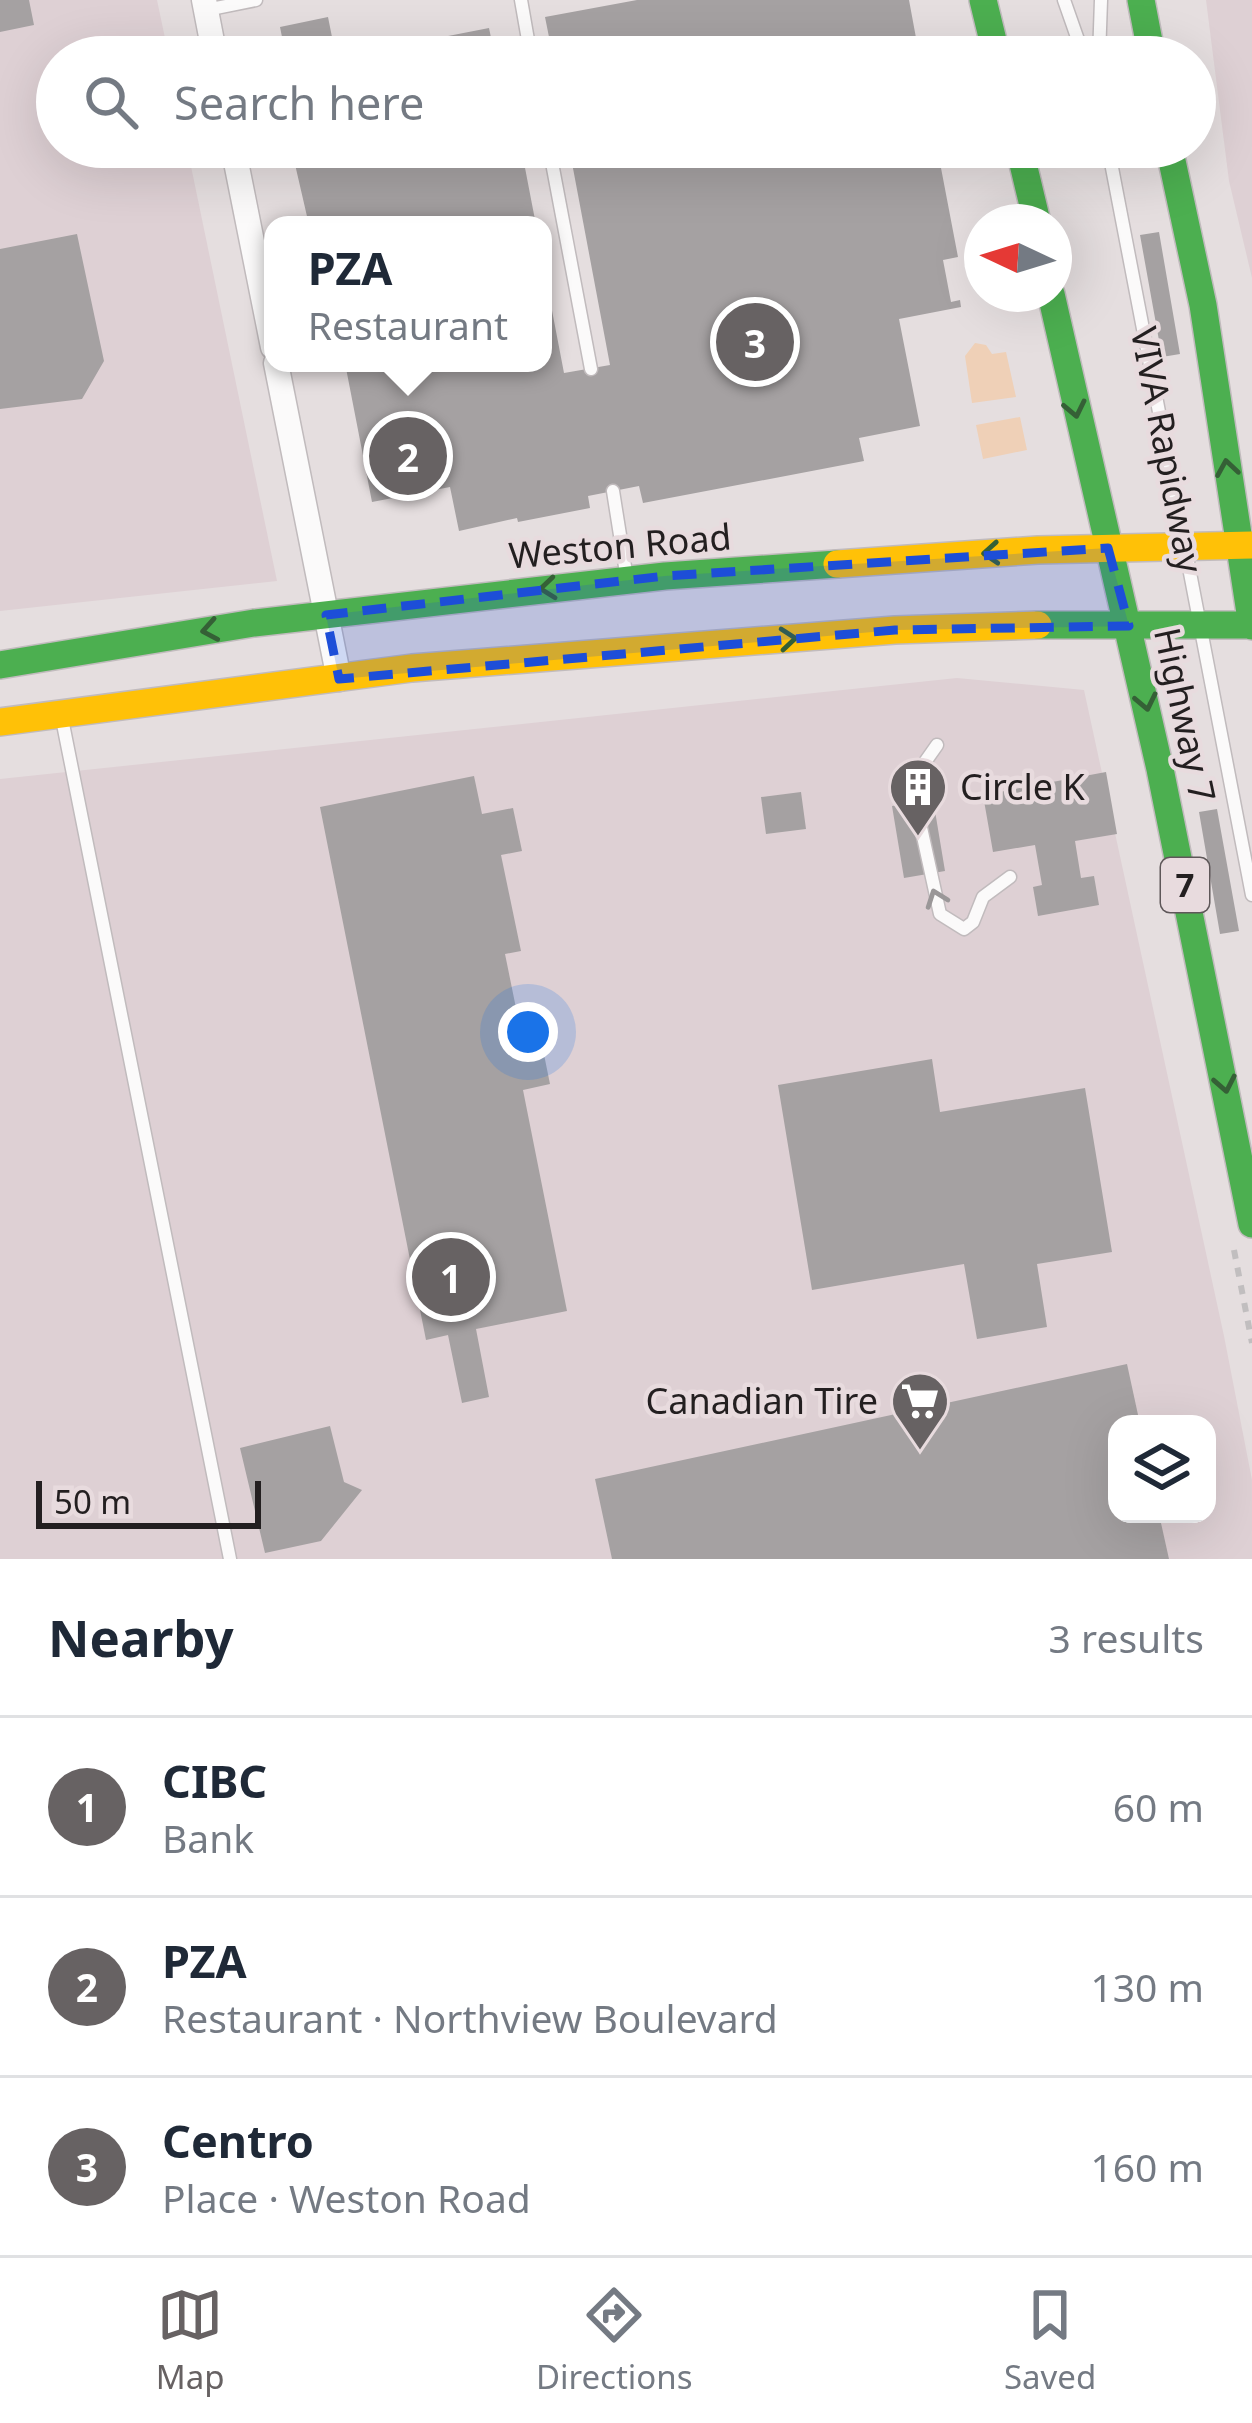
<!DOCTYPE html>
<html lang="en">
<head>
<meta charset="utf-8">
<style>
	:root { --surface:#fff; --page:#f6f6f7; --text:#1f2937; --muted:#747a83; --line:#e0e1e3; --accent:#676263 }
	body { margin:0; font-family:"Noto Sans",sans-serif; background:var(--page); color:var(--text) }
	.controls { position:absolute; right:36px; bottom:36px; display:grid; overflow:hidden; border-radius:24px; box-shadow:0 12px 48px #0002 }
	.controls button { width:108px; height:108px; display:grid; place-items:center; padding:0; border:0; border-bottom:3px solid var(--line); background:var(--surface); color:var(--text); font:60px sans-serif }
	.compass { position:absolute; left:964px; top:204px; width:108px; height:108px; border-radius:50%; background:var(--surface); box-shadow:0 12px 48px #0002; rotate:274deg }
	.scale { position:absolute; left:36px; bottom:30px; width:225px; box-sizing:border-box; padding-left:12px; border:6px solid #231f20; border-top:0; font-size:33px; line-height:42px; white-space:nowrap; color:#231f20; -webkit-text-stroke:9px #e8dbde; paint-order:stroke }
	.you { position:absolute; left:528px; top:1032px; width:42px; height:42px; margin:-30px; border:9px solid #fff; border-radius:50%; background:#1a73e8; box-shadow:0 0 0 18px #1a73e833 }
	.badge { display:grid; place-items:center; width:78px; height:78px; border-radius:50%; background:var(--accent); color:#fff; font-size:39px; font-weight:700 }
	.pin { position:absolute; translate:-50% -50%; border:6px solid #fff; box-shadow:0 3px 12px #0006 }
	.popup { position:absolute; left:264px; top:216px; width:288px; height:156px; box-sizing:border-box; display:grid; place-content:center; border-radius:24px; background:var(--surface); filter:drop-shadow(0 3px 9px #0005); font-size:39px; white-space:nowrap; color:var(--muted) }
	.popup b { font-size:45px; color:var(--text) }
	.popup::after { content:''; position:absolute; left:50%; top:100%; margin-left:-24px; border:24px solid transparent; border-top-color:var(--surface) }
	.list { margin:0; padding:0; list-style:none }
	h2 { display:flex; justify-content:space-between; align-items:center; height:156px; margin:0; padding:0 48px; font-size:51px }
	h2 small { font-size:39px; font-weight:400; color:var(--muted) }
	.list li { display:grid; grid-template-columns:78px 1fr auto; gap:36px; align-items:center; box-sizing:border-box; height:180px; padding:0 48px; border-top:3px solid var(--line) }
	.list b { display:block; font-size:45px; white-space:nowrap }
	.list p { margin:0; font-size:39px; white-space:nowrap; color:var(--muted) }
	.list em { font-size:39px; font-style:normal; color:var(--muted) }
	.icon { flex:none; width:66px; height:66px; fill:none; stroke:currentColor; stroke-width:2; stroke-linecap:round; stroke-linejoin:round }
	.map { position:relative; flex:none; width:1252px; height:1559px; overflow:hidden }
	.search { position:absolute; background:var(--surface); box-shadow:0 12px 48px #0002; left:36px; right:36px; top:36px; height:132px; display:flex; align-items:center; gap:30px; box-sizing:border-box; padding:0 42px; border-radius:66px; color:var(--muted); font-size:45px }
	.sheet { height:696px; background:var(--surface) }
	nav { display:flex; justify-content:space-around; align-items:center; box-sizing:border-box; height:168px; border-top:3px solid var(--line); background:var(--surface); font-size:33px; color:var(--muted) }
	nav a { display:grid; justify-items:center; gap:6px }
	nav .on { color:var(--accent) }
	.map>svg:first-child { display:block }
	.built { fill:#ded0d4; fill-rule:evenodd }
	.green { fill:#efd0b7 }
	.building { fill:#a5a1a2 }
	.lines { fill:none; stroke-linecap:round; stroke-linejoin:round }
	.lane-casing { stroke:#c1bbbd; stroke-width:15 }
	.street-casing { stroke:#c1bbbd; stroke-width:27 }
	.fast-casing { stroke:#c1bbbd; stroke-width:30 }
	.slow-casing { stroke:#c1bbbd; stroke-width:30 }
	.path { stroke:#c1bebf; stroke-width:6; stroke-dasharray:9 9; stroke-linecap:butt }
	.lane { stroke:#fbfafa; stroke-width:12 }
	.street { stroke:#fbfafa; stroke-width:24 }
	.fast { stroke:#4caf50; stroke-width:27 }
	.slow { stroke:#ffc107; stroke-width:27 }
	.oneway { stroke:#356036 }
	.oneway2 { stroke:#9a9798 }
	.marked { fill:#1d4ed8; fill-opacity:0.2; stroke:#1d4ed8; stroke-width:9; stroke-dasharray:24 15; stroke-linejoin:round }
	.labels { text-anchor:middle; stroke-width:9; stroke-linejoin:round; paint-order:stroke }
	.shield { fill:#e8dbde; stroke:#5e5759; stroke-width:3 }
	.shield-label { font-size:33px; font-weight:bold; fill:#231f20 }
	.street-label { font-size:36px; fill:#231f20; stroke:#e8dbde }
	.poi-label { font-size:36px; fill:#231f20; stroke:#e8dbde; text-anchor:start }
</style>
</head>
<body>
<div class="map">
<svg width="1252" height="1559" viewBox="0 0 1252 1559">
	<rect width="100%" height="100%" fill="#e5dedf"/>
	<!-- built -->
	<path class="built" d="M 0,0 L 157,0 L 169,57 L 57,57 L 57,147 L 187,147 L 277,581 L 0,611 Z
		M 1206,0 L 1252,0 L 1252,278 L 1229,181 Z
		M 957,678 L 1084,690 L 1224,1336 L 1252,1480 L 1252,1559 L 0,1559 L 0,779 ZM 1117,1424 L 1207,1424 L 1207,1514 L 1117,1514 Z"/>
	<!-- green -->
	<path class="green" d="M 975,343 L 986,345 L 992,354 L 1006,352 L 1016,397 L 972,403 L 965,356 Z
		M 1020,417 L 1027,450 L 983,459 L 976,425 Z"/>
	<!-- building -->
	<path class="building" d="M 0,0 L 29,0 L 34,25 L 0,32 Z
		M 637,0 L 909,0 L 919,54 L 553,57 L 545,17 Z
		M 328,17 L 336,57 L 286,57 L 280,27 Z
		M 489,28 L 495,57 L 351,57 L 351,55 Z
		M 291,147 L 521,147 L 536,225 L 309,225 Z
		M 569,147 L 937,147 L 958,257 L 943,260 L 951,302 L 960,300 L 961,307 L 899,319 L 920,426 L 859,438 L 864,461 L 643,503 L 639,486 L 588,496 L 590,508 L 518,522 L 517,518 L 459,531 L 450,487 L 372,502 L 345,363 L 543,363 L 545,274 L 564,373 L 610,365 Z
		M 1159,232 L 1180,354 L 1162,357 L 1140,235 Z
		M 77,234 L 104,361 L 82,399 L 0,409 L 0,249 Z
		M 1106,772 L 1117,834 L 1075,841 L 1081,878 L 1094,876 L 1099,905 L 1038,916 L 1033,887 L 1042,885 L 1035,845 L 993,852 L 983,795 Z
		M 474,776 L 482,814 L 513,808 L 522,851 L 501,855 L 521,951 L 505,954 L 516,1008 L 534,1005 L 550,1084 L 523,1090 L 567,1311 L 476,1329 L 489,1397 L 462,1403 L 448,1335 L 426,1340 L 320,807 Z
		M 801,792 L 806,829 L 766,834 L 761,797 Z
		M 933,799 L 945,871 L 904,878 L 892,806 Z
		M 1217,809 L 1239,931 L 1220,934 L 1199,812 Z
		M 932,1059 L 940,1112 L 1085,1088 L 1112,1252 L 1037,1264 L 1047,1327 L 977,1339 L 964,1264 L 812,1290 L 778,1085 Z
		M 1127,1364 L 1140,1424 L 1117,1424 L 1117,1514 L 1159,1514 L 1169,1559 L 612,1559 L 595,1479 Z
		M 330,1426 L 344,1482 L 362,1490 L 321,1541 L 265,1553 L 240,1448 Z"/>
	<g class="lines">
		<defs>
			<path id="lane" d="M 521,0 L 531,57
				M 1064,0 L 1084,57
				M 206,10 L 256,0
				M 1099,57 L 1101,0
				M 549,147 L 591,369
				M 1108,147 L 1252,895
				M 613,491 L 627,579
				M 62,719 L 230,1559
				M 937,745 L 911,782 L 940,914 L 964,929 L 973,922 L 983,897 L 1010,877"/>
			<path id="street" d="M 204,0 L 215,57
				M 233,147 L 273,347
				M 276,363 L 339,679"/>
			<path id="fast" d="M 983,0 L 997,57
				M 1141,0 L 1152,57
				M 1019,147 L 1037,222
				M 1169,147 L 1203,305 L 1252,626
				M 1051,294 L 1160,769 L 1252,1224
				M 1038,625 L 1252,625
				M 0,665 L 254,623 L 665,576 L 837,564"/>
			<path id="slow" d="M 837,564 L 1038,550 L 1252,545
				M 0,722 L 412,668 L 895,630 L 1038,625"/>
		</defs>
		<!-- lane casing -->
		<use href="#lane" class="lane-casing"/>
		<!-- street casing -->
		<use href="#street" class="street-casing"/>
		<!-- fast casing -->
		<use href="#fast" class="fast-casing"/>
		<!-- slow casing -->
		<use href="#slow" class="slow-casing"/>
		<!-- path -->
		<path class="path" d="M 1234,1250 L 1252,1343"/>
		<!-- lane -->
		<use href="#lane" class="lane"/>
		<!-- street -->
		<use href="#street" class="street"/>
		<!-- fast -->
		<use href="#fast" class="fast"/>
		<!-- slow -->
		<use href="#slow" class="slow"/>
	</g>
	<!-- one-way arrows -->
	<defs><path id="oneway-chevron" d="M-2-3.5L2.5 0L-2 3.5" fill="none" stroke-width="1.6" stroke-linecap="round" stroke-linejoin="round" transform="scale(3)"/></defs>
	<g class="oneway">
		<use href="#oneway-chevron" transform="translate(1075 409) rotate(78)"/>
		<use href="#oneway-chevron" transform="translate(1227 468) rotate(-99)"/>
		<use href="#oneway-chevron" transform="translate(991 553) rotate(176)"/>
		<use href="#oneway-chevron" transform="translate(548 588) rotate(174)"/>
		<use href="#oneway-chevron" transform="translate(210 630) rotate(170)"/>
		<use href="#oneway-chevron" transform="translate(788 639) rotate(-5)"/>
		<use href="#oneway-chevron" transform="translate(1146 702) rotate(78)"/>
		<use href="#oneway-chevron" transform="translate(1225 1084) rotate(79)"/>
	</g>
	<use class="oneway2" href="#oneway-chevron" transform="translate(936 898) rotate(-110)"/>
	<!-- marked area -->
	<path class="marked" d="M 1108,548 L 1129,626 L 895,630 L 339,679 L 326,615 L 665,576 Z"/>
	<!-- icons -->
	<defs>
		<symbol id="building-pin" viewBox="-11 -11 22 30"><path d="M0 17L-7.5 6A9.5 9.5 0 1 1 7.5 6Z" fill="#676263" stroke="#e8dbde"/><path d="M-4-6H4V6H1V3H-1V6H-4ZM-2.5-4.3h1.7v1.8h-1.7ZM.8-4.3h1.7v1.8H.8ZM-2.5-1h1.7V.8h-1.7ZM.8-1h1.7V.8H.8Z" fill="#fff"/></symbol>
		<symbol id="supermarket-pin" viewBox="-11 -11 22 30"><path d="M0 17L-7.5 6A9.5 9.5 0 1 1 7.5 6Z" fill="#676263" stroke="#e8dbde"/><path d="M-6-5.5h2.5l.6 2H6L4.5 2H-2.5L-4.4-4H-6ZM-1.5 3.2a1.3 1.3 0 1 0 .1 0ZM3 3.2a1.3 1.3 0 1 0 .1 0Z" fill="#fff"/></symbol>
	</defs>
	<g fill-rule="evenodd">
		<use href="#building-pin" x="885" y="754" width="66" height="90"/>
		<use href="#supermarket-pin" x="887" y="1368" width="66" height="90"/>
	</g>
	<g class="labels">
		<!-- shield labels -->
		<rect class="shield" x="1161" y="858" width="48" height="54" rx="9"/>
		<g class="shield-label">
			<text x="1185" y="897">7</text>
		</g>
		<!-- street labels -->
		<g class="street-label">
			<text transform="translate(1167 450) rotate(79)" y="13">VIVA Rapidway</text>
			<text transform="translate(620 546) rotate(-5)" y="13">Weston Road</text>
			<text transform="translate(1185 715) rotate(78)" y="13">Highway 7</text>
		</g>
		<!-- poi labels -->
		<g class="poi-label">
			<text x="960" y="800">Circle K</text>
			<text x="878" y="1414" text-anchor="end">Canadian Tire</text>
		</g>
	</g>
</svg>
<div class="controls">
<button><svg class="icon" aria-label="layers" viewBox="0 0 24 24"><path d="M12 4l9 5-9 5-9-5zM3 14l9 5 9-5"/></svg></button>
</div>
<svg class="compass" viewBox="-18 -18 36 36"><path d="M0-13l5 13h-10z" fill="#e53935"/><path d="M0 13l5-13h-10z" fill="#747a83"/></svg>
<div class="scale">50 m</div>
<div class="you"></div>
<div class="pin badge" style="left:451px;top:1277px">1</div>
<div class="pin badge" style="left:408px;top:456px">2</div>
<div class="popup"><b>PZA</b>Restaurant</div>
<div class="pin badge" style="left:755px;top:342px">3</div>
<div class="search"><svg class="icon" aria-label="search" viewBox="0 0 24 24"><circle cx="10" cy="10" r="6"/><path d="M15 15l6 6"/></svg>Search here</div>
</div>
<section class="sheet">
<h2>Nearby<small>3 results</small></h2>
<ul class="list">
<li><span class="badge">1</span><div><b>CIBC</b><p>Bank</p></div><em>60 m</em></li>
<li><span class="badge">2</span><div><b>PZA</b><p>Restaurant · Northview Boulevard</p></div><em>130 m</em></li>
<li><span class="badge">3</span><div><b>Centro</b><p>Place · Weston Road</p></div><em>160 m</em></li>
</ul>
</section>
<nav>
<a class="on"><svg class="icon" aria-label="map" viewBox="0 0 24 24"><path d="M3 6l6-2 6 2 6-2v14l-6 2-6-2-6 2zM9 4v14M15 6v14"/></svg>Map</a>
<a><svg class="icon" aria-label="directions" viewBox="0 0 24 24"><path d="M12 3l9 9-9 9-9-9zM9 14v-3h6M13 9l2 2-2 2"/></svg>Directions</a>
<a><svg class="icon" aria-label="saved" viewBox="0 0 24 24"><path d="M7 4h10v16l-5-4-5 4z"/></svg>Saved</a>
</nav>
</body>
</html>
